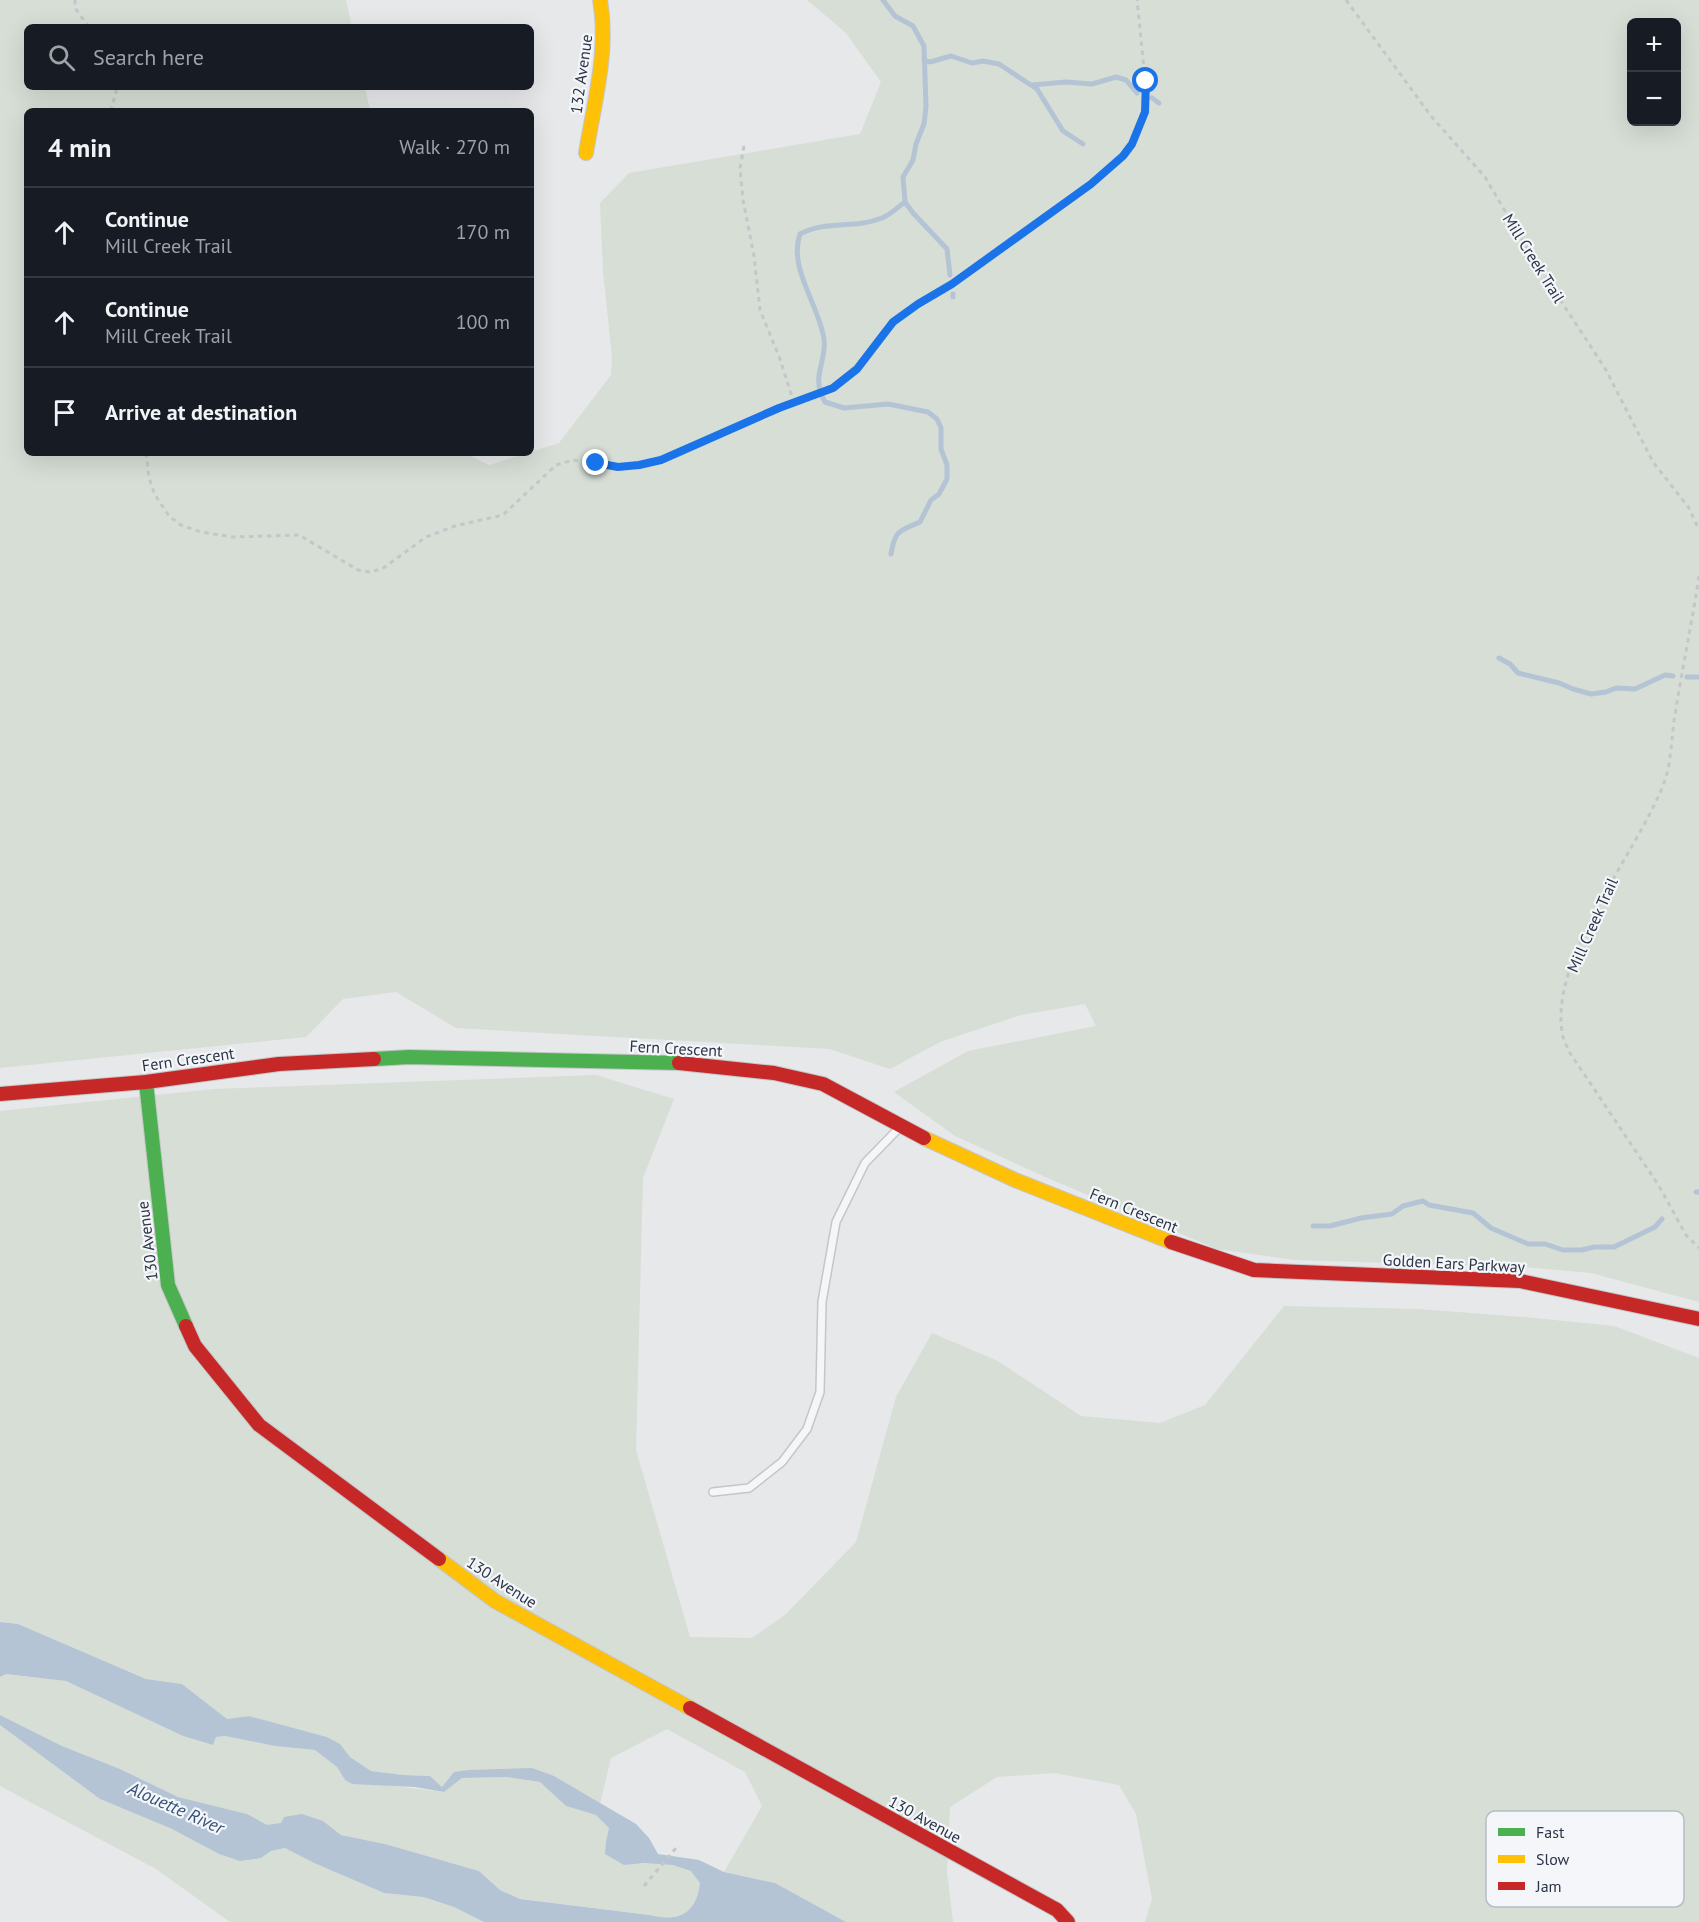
<!DOCTYPE html>
<html lang="en">
<head>
<meta charset="utf-8">
<style>
	:root { --surface:#171b24; --page:#20242c; --text:#f1f3f6; --muted:#9ea1a6; --line:#363941 }
	body { margin:0; font-family:"PT Sans",sans-serif; background:var(--page); color:var(--text) }
	.controls { position:absolute; right:18px; top:18px; display:grid; overflow:hidden; border-radius:9px; box-shadow:0 6px 24px #0002 }
	.controls button { width:54px; height:54px; display:grid; place-items:center; padding:0; border:0; border-bottom:2px solid var(--line); background:var(--surface); color:var(--text); font:30px sans-serif }
	.stop { position:absolute; width:18px; height:18px; margin:-14px; border:4px solid #1a73e8; border-radius:50%; background:#fff }
	.stop.end { background:#1a73e8; border-color:#fff; box-shadow:0 2px 6px #0008 }
	.list { margin:0; padding:0; list-style:none }
	h2 { display:flex; justify-content:space-between; align-items:center; height:78px; margin:0; padding:0 24px; font-size:26px }
	h2 small { font-size:20px; font-weight:400; color:var(--muted) }
	.list li { display:grid; grid-template-columns:39px 1fr auto; gap:18px; align-items:center; box-sizing:border-box; height:90px; padding:0 24px; border-top:2px solid var(--line) }
	.list b { display:block; font-size:22px; white-space:nowrap }
	.list p { margin:0; font-size:20px; white-space:nowrap; color:var(--muted) }
	.list em { font-size:20px; font-style:normal; color:var(--muted) }
	.icon { flex:none; width:33px; height:33px; fill:none; stroke:currentColor; stroke-width:2; stroke-linecap:round; stroke-linejoin:round }
	.map { position:relative; flex:none; width:1699px; height:1922px; overflow:hidden }
	.search { position:absolute; background:var(--surface); box-shadow:0 6px 24px #0002; left:24px; top:24px; width:510px; height:66px; display:flex; align-items:center; gap:15px; box-sizing:border-box; padding:0 21px; border-radius:9px; color:var(--muted); font-size:22px }
	.panel { position:absolute; background:var(--surface); box-shadow:0 6px 24px #0002; left:24px; top:108px; width:510px; height:348px; border-radius:9px }
	.map>svg:first-child { display:block }
	.green { fill:#d6ded6; fill-rule:evenodd }
	.water { fill:#b4c4d5 }
	.lines { fill:none; stroke-linecap:round; stroke-linejoin:round }
	.stream { stroke:#b4c4d5; stroke-width:5 }
	.lane-casing { stroke:#c4c6c8; stroke-width:10 }
	.fast-casing { stroke:#c4c6c8; stroke-width:16 }
	.slow-casing { stroke:#c4c6c8; stroke-width:16 }
	.jam-casing { stroke:#c4c6c8; stroke-width:16 }
	.path { stroke:#c5c6ca; stroke-width:3; stroke-dasharray:4.5 4.5; stroke-linecap:butt }
	.lane { stroke:#f5f6f7; stroke-width:7 }
	.fast { stroke:#4caf50; stroke-width:14 }
	.slow { stroke:#ffc107; stroke-width:14 }
	.jam { stroke:#c62828; stroke-width:14 }
	.route { stroke:#1a73e8; stroke-width:8 }
	.labels { text-anchor:middle; stroke-width:4.5; stroke-linejoin:round; paint-order:stroke }
	.street-label { font-size:16px; fill:#2b3445; stroke:#f4f6f9 }
	.water-label { font-size:18px; font-style:italic; fill:#34527a; stroke:#f4f6f9 }
	.key { fill:#f4f6f9; stroke:#b8bcc3; stroke-width:1.5 }
	.key-label { font-size:16px; fill:#2b3445 }
</style>
</head>
<body>
<div class="map">
<svg width="1699" height="1922" viewBox="0 0 1699 1922">
	<rect width="100%" height="100%" fill="#e6e8ea"/>
	<!-- green -->
	<path class="green" d="M 0,0 L 346,0 L 352,27 L 27,27 L 27,87 L 365,87 L 370,111 L 27,111 L 27,453 L 465,453 L 489,465 L 559,443 L 611,375 L 612,358 L 603,271 L 600,203 L 629,173 L 860,134 L 881,82 L 846,33 L 807,0 L 1699,0 L 1699,1302 L 1591,1273 L 1523,1267 L 1295,1260 L 1217,1249 L 1052,1180 L 955,1136 L 894,1092 L 968,1051 L 1096,1026 L 1085,1004 L 1021,1015 L 940,1042 L 890,1069 L 830,1049 L 456,1028 L 396,992 L 343,999 L 306,1037 L 0,1068 ZM 1632,22 L 1676,22 L 1676,122 L 1632,122 Z
		M 596,1075 L 674,1099 L 643,1178 L 636,1450 L 690,1637 L 752,1638 L 786,1614 L 856,1542 L 896,1397 L 932,1333 L 998,1361 L 1081,1416 L 1160,1423 L 1205,1405 L 1284,1306 L 1418,1309 L 1523,1317 L 1614,1326 L 1699,1358 L 1699,1922 L 1145,1922 L 1152,1899 L 1136,1814 L 1119,1785 L 1055,1773 L 997,1777 L 950,1807 L 947,1872 L 953,1922 L 846,1922 L 775,1883 L 724,1872 L 762,1806 L 745,1772 L 667,1729 L 611,1758 L 600,1804 L 554,1776 L 468,1770 L 454,1772 L 442,1787 L 429,1776 L 403,1775 L 371,1771 L 350,1757 L 340,1744 L 327,1737 L 249,1716 L 227,1719 L 182,1684 L 146,1679 L 18,1624 L 0,1622 L 0,1111 L 214,1089 Z
		M 6,1674 L 66,1681 L 183,1736 L 213,1745 L 216,1737 L 225,1736 L 275,1746 L 315,1750 L 337,1767 L 345,1780 L 444,1792 L 462,1778 L 506,1777 L 540,1782 L 566,1806 L 596,1815 L 609,1828 L 606,1841 L 624,1865 C 641,1863 677,1860 691,1871 C 695,1874 698,1880 700,1883 C 696,1915 678,1922 649,1915 L 520,1899 L 500,1890 L 479,1871 L 385,1844 L 341,1835 L 323,1821 L 267,1826 L 247,1814 L 178,1797 L 120,1769 L 62,1746 L 0,1715 L 0,1677 Z
		M 0,1725 L 100,1799 L 172,1829 L 219,1854 L 261,1858 L 271,1851 L 285,1848 L 314,1863 L 384,1893 L 422,1897 L 454,1907 L 484,1922 L 230,1922 L 156,1869 L 0,1786 Z"/>
	<!-- water -->
	<path class="water" d="M 0,1622 L 18,1624 L 146,1679 L 182,1684 L 227,1719 L 249,1716 L 327,1737 L 340,1744 L 350,1757 L 371,1771 L 403,1775 L 430,1776 L 442,1787 L 454,1772 L 468,1770 L 532,1768 L 554,1776 L 636,1824 L 649,1838 L 658,1854 L 699,1860 L 724,1872 L 775,1883 L 846,1922 L 484,1922 L 454,1907 L 423,1897 L 384,1893 L 314,1863 L 285,1848 L 271,1851 L 261,1858 L 240,1861 L 219,1854 L 172,1829 L 100,1799 L 0,1725 L 0,1715 L 62,1746 L 120,1769 L 178,1797 L 247,1814 L 267,1825 L 281,1823 L 284,1817 L 302,1814 L 323,1821 L 341,1835 L 385,1844 L 479,1871 L 500,1890 L 520,1899 L 649,1915 C 678,1922 696,1915 700,1883 L 691,1871 L 673,1865 L 645,1863 L 624,1865 L 605,1854 L 606,1841 L 609,1828 L 596,1815 L 566,1806 L 540,1782 L 506,1777 L 462,1778 L 444,1792 L 415,1787 L 352,1784 L 345,1780 L 337,1767 L 315,1750 L 275,1746 L 225,1736 L 216,1737 L 213,1745 L 183,1736 L 66,1681 L 6,1674 L 0,1677 Z"/>
	<g class="lines">
		<!-- stream -->
		<path class="stream" d="M 883,0 L 895,16 L 913,26 L 924,46 L 926,107 L 924,124 L 916,144 L 913,160 L 903,177 L 905,202 C 898,207 890,215 882,218 C 855,229 826,220 800,234 C 788,268 819,305 824,339 C 827,363 810,376 825,402 L 844,408 L 888,404 L 928,412 L 937,419 L 941,428 L 941,449 L 947,465 L 947,479 L 939,494 L 931,500 L 920,522 C 899,531 895,530 891,554
			M 924,60 L 930,62 L 951,56 L 972,63 L 983,61 L 999,64 L 1037,89 L 1063,131 L 1083,144
			M 1032,85 L 1066,82 L 1092,84 L 1116,77 L 1126,80 L 1137,93
			M 1152,98 L 1159,103
			M 905,202 L 913,213 L 947,249 L 950,275
			M 953,294 L 953,297
			M 1499,658 L 1510,664 L 1518,673 L 1559,683 L 1573,689 L 1591,694 L 1606,692 L 1616,688 L 1635,689 L 1665,675 L 1673,676
			M 1687,677 L 1699,677
			M 1696,1192 L 1699,1192
			M 1313,1226 L 1330,1226 L 1361,1218 L 1392,1214 L 1403,1206 L 1423,1201 L 1429,1205 L 1473,1213 L 1491,1228 L 1528,1244 L 1545,1244 L 1563,1250 L 1582,1250 L 1594,1247 L 1614,1247 L 1655,1227 L 1662,1219"/>
		<defs>
			<path id="lane" d="M 713,1492 L 749,1488 L 782,1462 L 807,1429 L 820,1392 L 822,1302 L 836,1222 L 865,1163 L 899,1128"/>
			<path id="fast" d="M 374,1059 L 409,1057 L 679,1063
				M 146,1082 L 168,1285 L 186,1326"/>
			<path id="slow" d="M 586,153 C 594,103 609,51 600,0
				M 924,1138 L 1015,1180 L 1171,1242
				M 439,1559 L 495,1601 L 690,1708"/>
			<path id="jam" d="M 679,1063 L 774,1073 L 823,1084 L 924,1138
				M 0,1094 L 146,1082 L 279,1064 L 374,1059
				M 1171,1242 L 1254,1270 L 1520,1281 L 1699,1319
				M 186,1326 L 195,1346 L 259,1425 L 439,1559
				M 690,1708 L 1057,1910 L 1068,1922"/>
		</defs>
		<!-- lane casing -->
		<use href="#lane" class="lane-casing"/>
		<!-- fast casing -->
		<use href="#fast" class="fast-casing"/>
		<!-- slow casing -->
		<use href="#slow" class="slow-casing"/>
		<!-- jam casing -->
		<use href="#jam" class="jam-casing"/>
		<!-- path -->
		<path class="path" d="M 75,0 L 75,8 L 89,27
			M 1346,0 L 1431,116 L 1485,177 L 1531,255 L 1606,370 L 1653,462 L 1689,508 L 1699,530
			M 111,111 L 117,87
			M 744,146 L 740,168 L 743,200 L 754,256 L 760,310 L 780,359 L 794,403
			M 146,453 L 149,478 L 155,495 L 169,516 L 181,525 L 201,532 L 233,537 L 299,535 L 358,570 L 369,572 L 382,569 L 426,537 L 455,526 L 503,515 L 556,465 L 573,460 L 618,467 L 639,466 L 661,460 L 779,408 L 833,388 L 857,369 L 893,322 L 918,304 L 952,284 L 1091,185 L 1123,156 L 1132,144 L 1139,127 L 1147,98 L 1137,0
			M 1699,576 C 1692,623 1682,669 1675,715 C 1671,738 1672,761 1664,783 C 1638,852 1546,961 1563,1037 C 1564,1042 1568,1048 1570,1053 L 1659,1186 L 1686,1235 L 1699,1248
			M 644,1886 L 676,1848"/>
		<!-- lane -->
		<use href="#lane" class="lane"/>
		<!-- fast -->
		<use href="#fast" class="fast"/>
		<!-- slow -->
		<use href="#slow" class="slow"/>
		<!-- jam -->
		<use href="#jam" class="jam"/>
	</g>
	<g class="lines">
		<!-- route -->
		<path class="route" d="M 596,463 L 618,467 L 639,465 L 661,460 L 779,408 L 833,388 L 857,369 L 893,322 L 918,304 L 952,284 L 1091,184 L 1123,156 L 1132,144 L 1145,112 L 1146,81"/>
	</g>
	<g class="labels">
		<!-- street labels -->
		<g class="street-label">
			<text transform="translate(581 74) rotate(-82)" y="6">132 Avenue</text>
			<text transform="translate(1534 258) rotate(58)" y="6">Mill Creek Trail</text>
			<text transform="translate(1592 925) rotate(-66)" y="6">Mill Creek Trail</text>
			<text transform="translate(676 1048) rotate(3)" y="6">Fern Crescent</text>
			<text transform="translate(188 1059) rotate(-8)" y="6">Fern Crescent</text>
			<text transform="translate(1134 1210) rotate(22)" y="6">Fern Crescent</text>
			<text transform="translate(147 1241) rotate(-97)" y="6">130 Avenue</text>
			<text transform="translate(1454 1263) rotate(3)" y="6">Golden Ears Parkway</text>
			<text transform="translate(502 1582) rotate(33)" y="6">130 Avenue</text>
			<text transform="translate(925 1819) rotate(29)" y="6">130 Avenue</text>
		</g>
		<!-- water labels -->
		<g class="water-label">
			<text transform="translate(176 1808) rotate(24)" y="6">Alouette River</text>
		</g>
	</g>
	<!-- legend -->
	<rect x="1486" y="1811" width="198" height="96" rx="9" class="key"/>
	<rect x="1498" y="1828" width="27" height="8" fill="#4caf50"/>
	<rect x="1498" y="1855" width="27" height="8" fill="#ffc107"/>
	<rect x="1498" y="1882" width="27" height="8" fill="#c62828"/>
	<g class="key-label">
		<text x="1536" y="1838">Fast</text>
		<text x="1536" y="1865">Slow</text>
		<text x="1536" y="1892">Jam</text>
	</g>
</svg>
<div class="controls">
<button>+</button>
<button>−</button>
</div>
<div class="stop" style="left:1146px;top:81px"></div>
<div class="stop end" style="left:596px;top:463px"></div>
<div class="search"><svg class="icon" aria-label="search" viewBox="0 0 24 24"><circle cx="10" cy="10" r="6"/><path d="M15 15l6 6"/></svg>Search here</div>
<section class="panel">
<h2>4 min<small>Walk · 270 m</small></h2>
<ul class="list">
<li><svg class="icon" aria-label="ahead" viewBox="0 0 24 24"><path d="M12 20V5M6 11l6-6 6 6"/></svg><div><b>Continue</b><p>Mill Creek Trail</p></div><em>170 m</em></li>
<li><svg class="icon" aria-label="ahead" viewBox="0 0 24 24"><path d="M12 20V5M6 11l6-6 6 6"/></svg><div><b>Continue</b><p>Mill Creek Trail</p></div><em>100 m</em></li>
<li><svg class="icon" aria-label="arrive" viewBox="0 0 24 24"><path d="M6 21V4h12l-3 4 3 4H6"/></svg><div><b>Arrive at destination</b></div></li>
</ul>
</section>
</div>
</body>
</html>
